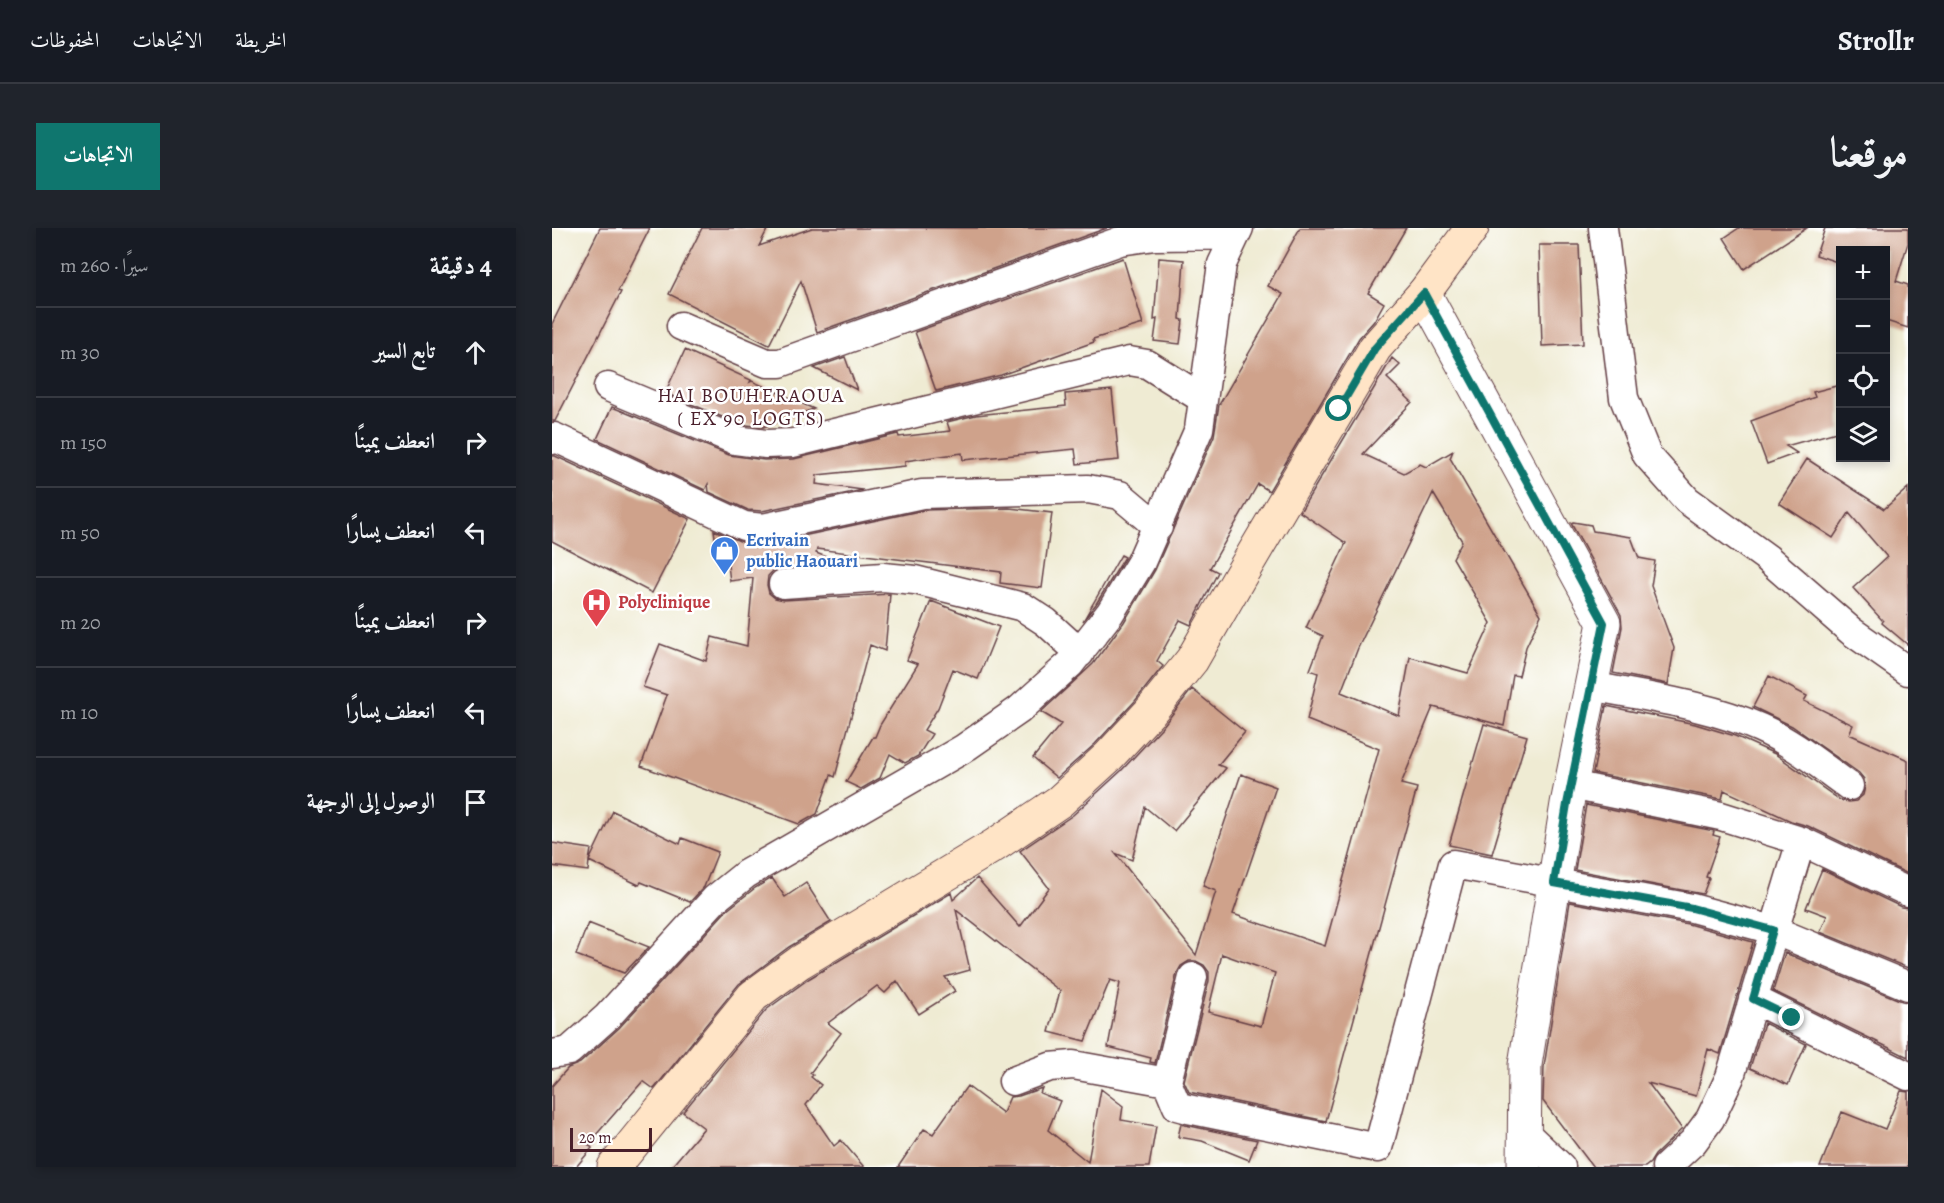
<!DOCTYPE html>
<html lang="ar">
<head>
<meta charset="utf-8">
<style>
	:root { --surface:#171b24; --page:#20242c; --text:#f1f3f6; --muted:#9ea1a6; --line:#363941; --accent:#0f766e }
	body { margin:0; font-family:Alegreya,Amiri,serif; background:var(--page); color:var(--text); direction:rtl }
	.controls { position:absolute; right:18px; top:18px; display:grid; overflow:hidden; border-radius:0px; box-shadow:0 3px 9px #0003 }
	.controls button { width:54px; height:54px; display:grid; place-items:center; padding:0; border:0; border-bottom:2px solid var(--line); background:var(--surface); color:var(--text); font:30px sans-serif }
	.scale { position:absolute; left:18px; bottom:15px; width:82px; box-sizing:border-box; padding-left:6px; border:3px solid #4a1f2b; border-top:0; font-size:16px; line-height:21px; white-space:nowrap; color:#4a1f2b; -webkit-text-stroke:4px #fff; paint-order:stroke }
	.stop { position:absolute; width:18px; height:18px; margin:-14px; border:4px solid #0f766e; border-radius:50%; background:#fff }
	.stop.end { background:#0f766e; border-color:#fff; box-shadow:0 2px 6px #0008 }
	.list { margin:0; padding:0; list-style:none }
	h2 { display:flex; justify-content:space-between; align-items:center; height:78px; margin:0; padding:0 24px; font-size:26px }
	h2 small { font-size:20px; font-weight:400; color:var(--muted) }
	.list li { display:grid; grid-template-columns:39px 1fr auto; gap:18px; align-items:center; box-sizing:border-box; height:90px; padding:0 24px; border-top:2px solid var(--line) }
	.list b { display:block; font-size:22px; white-space:nowrap }
	.list em { font-size:20px; font-style:normal; color:var(--muted) }
	.icon { flex:none; width:33px; height:33px; fill:none; stroke:currentColor; stroke-width:2; stroke-linecap:round; stroke-linejoin:round }
	.map { position:relative; flex:none; width:1356px; height:939px; overflow:hidden; direction:ltr; border-radius:0px }
	header { display:flex; align-items:center; gap:36px; box-sizing:border-box; height:84px; padding:0 30px; background:var(--surface); border-bottom:2px solid var(--line) }
	header strong { font-size:28px }
	nav { display:flex; gap:33px; margin-inline-start:auto; font-size:21px }
	.intro { display:flex; align-items:center; justify-content:space-between; box-sizing:border-box; height:144px; padding:0 36px }
	h1 { margin:0; font-size:42px }
	.button { padding:15px 27px; border-radius:0px; background:var(--accent); color:#fff; font-size:21px; font-weight:700 }
	main { display:flex; gap:36px; padding:0 36px }
	aside { flex:1; background:var(--surface); border-radius:0px; box-shadow:0 3px 9px #0003 }
	.map>svg:first-child { display:block }
	.building { fill:#cfa28b; fill-rule:evenodd }
	.lines { fill:none; stroke-linecap:round; stroke-linejoin:round }
	.minor-casing { stroke:#633e44; stroke-width:31 }
	.tertiary-casing { stroke:#633e44; stroke-width:35 }
	.secondary-casing { stroke:#633e44; stroke-width:35 }
	.minor { stroke:#fff; stroke-width:28 }
	.tertiary { stroke:#fff; stroke-width:33 }
	.secondary { stroke:#ffe4c6; stroke-width:33 }
	.route { stroke:#0f766e; stroke-width:8 }
	.labels { text-anchor:middle; stroke-width:5; stroke-linejoin:round; paint-order:stroke }
	.shop-label { font-size:18px; font-weight:bold; fill:#366cbe; stroke:#fff; text-anchor:start }
	.health-label { font-size:18px; font-weight:bold; fill:#be3a42; stroke:#fff; text-anchor:start }
	.neighbourhood-label { font-size:20px; letter-spacing:1.5px; fill:#4a1f2b; stroke:#fff }
</style>
</head>
<body>
<header>
<strong>Strollr</strong>
<nav><a>الخريطة</a><a>الاتجاهات</a><a>المحفوظات</a></nav>
</header>
<div class="intro"><h1>موقعنا</h1><a class="button">الاتجاهات</a></div>
<main>
<div class="map">
<svg width="1356" height="939" viewBox="0 0 1356 939">
	<rect width="100%" height="100%" fill="#fff"/>
	<filter id="ink" filterUnits="userSpaceOnUse"><feTurbulence type="fractalNoise" baseFrequency=".0167" numOctaves="2"/><feDisplacementMap in="SourceGraphic" scale="12" xChannelSelector="R" yChannelSelector="G"/><feConvolveMatrix kernelMatrix="1 2 1 2 8 2 1 2 1" color-interpolation-filters="sRGB"/></filter>
	<filter id="wash" filterUnits="userSpaceOnUse"><feTurbulence type="fractalNoise" baseFrequency=".008" numOctaves="4" result="noise"/><feDisplacementMap in="SourceGraphic" scale="24" xChannelSelector="R" yChannelSelector="G"/><feGaussianBlur stdDeviation="1.35" result="paint"/><feColorMatrix in="noise" values="0 0 0 0 0 0 0 0 0 0 0 0 0 0 0 0 0 1.4 0 .05"/><feComposite in="paint" operator="in"/></filter>
	<g filter="url(#wash)">
		<rect width="100%" height="100%" fill="#efebd3"/>
		<g id="blocks">
			<!-- building -->
			<path class="building" d="M 48,0 L 98,0 L 66,63 L 69,64 L 3,193 L 0,193 L 0,96 Z
				M 150,0 L 216,0 L 207,18 L 260,0 L 555,0 L 265,104 L 249,53 L 217,117 L 117,66 Z
				M 748,0 L 854,0 L 816,65 L 832,75 L 822,93 L 807,110 L 717,263 L 706,256 L 658,340 L 666,344 L 639,397 L 628,392 L 605,433 L 611,438 L 583,473 L 543,516 L 505,550 L 481,530 L 509,496 L 489,484 L 541,436 L 572,394 L 603,342 L 662,208 L 667,177 L 731,66 L 716,58 Z
				M 1187,0 L 1255,0 L 1192,41 L 1172,10 Z
				M 1273,0 L 1356,0 L 1356,15 L 1344,53 L 1356,57 L 1356,100 L 1334,93 L 1334,22 L 1288,22 L 1288,35 L 1264,27 Z
				M 987,17 L 1027,17 L 1031,116 L 990,118 Z
				M 571,30 L 591,96 L 541,111 L 542,114 L 449,147 L 384,163 L 363,104 Z
				M 607,30 L 632,32 L 628,91 L 631,92 L 628,116 L 602,113 L 605,91 L 602,92 Z
				M 133,122 L 199,152 L 198,154 L 200,153 L 262,181 L 211,199 L 187,196 L 113,165 Z
				M 293,129 L 305,162 L 262,140 Z
				M 840,130 L 848,137 L 835,150 L 860,174 L 811,226 L 852,245 L 868,236 L 874,239 L 901,223 L 898,230 L 989,387 L 974,419 L 967,448 L 961,447 L 952,498 L 881,479 L 849,556 L 865,560 L 774,893 L 637,864 L 632,853 L 657,753 L 657,744 L 652,737 L 644,733 L 637,733 L 629,738 L 625,745 L 603,835 L 598,834 L 599,830 L 556,819 L 568,755 L 558,752 L 533,813 L 497,804 L 508,763 L 404,682 L 418,742 L 393,749 L 403,763 L 367,786 L 345,753 L 333,765 L 325,758 L 276,795 L 289,805 L 258,845 L 261,847 L 259,849 L 269,857 L 254,877 L 282,918 L 289,912 L 312,939 L 119,939 L 152,900 L 131,884 L 214,782 L 258,750 L 399,665 L 401,672 L 425,650 L 468,699 L 497,660 L 468,623 L 521,587 L 569,543 L 611,498 L 640,461 L 693,504 L 666,537 L 674,540 L 622,603 L 593,579 L 580,632 L 563,625 L 644,727 L 664,663 L 651,658 L 689,546 L 724,559 L 681,686 L 773,718 L 827,521 L 755,492 L 766,445 L 758,442 L 771,408 L 754,400 L 794,315 L 748,284 ZM 881,265 L 910,313 L 901,330 L 939,395 L 916,445 L 858,429 L 847,488 L 789,464 L 806,420 ZM 670,726 L 723,745 L 709,798 L 656,784 Z
				M 1288,157 L 1288,203 L 1234,218 L 1245,225 L 1215,236 L 1199,193 L 1263,169 L 1261,164 Z
				M 560,162 L 567,232 L 525,236 L 523,221 L 411,232 L 410,225 L 353,233 L 353,238 L 265,247 L 264,256 L 311,262 L 210,283 L 196,282 L 157,264 L 156,256 L 153,262 L 45,211 L 60,179 L 177,227 L 212,232 L 242,231 L 346,206 L 347,209 L 398,203 L 395,194 L 424,187 L 514,178 L 513,166 Z
				M 0,228 L 3,228 L 138,291 L 100,365 L 0,313 Z
				M 1255,231 L 1332,281 L 1356,260 L 1356,417 L 1330,395 L 1331,393 L 1301,360 L 1335,329 L 1297,285 L 1281,310 L 1227,275 Z
				M 457,280 L 500,285 L 490,360 L 448,355 L 449,344 L 265,321 L 264,325 L 290,335 L 230,340 L 222,342 L 216,348 L 215,357 L 217,365 L 223,370 L 232,372 L 338,366 L 333,423 L 318,417 L 283,549 L 279,547 L 265,586 L 247,596 L 89,538 L 115,467 L 91,459 L 108,416 L 154,433 L 160,409 L 195,418 L 201,350 L 178,353 L 176,337 L 167,338 L 162,302 L 190,314 L 214,316 L 372,282 Z
				M 1021,294 L 1039,297 L 1041,303 L 1079,309 L 1087,330 L 1103,333 L 1099,358 L 1122,420 L 1116,456 L 1061,445 L 1070,399 L 1069,387 L 1019,295 Z
				M 569,327 L 573,329 L 544,376 L 531,393 Z
				M 379,373 L 447,399 L 426,451 L 401,441 L 386,480 L 372,502 L 380,506 L 366,528 L 353,535 L 338,526 L 328,550 L 309,561 L 294,554 L 321,509 L 323,509 L 328,497 L 366,436 L 355,432 Z
				M 1217,448 L 1255,468 L 1252,473 L 1301,497 L 1297,506 L 1356,532 L 1356,646 L 1256,598 L 1239,593 L 1172,562 L 1170,571 L 1041,545 L 1054,478 L 1143,496 L 1183,508 L 1223,526 L 1288,572 L 1296,574 L 1304,573 L 1311,567 L 1313,559 L 1312,551 L 1307,545 L 1240,498 L 1201,479 Z
				M 932,496 L 975,508 L 940,626 L 897,617 Z
				M 1034,577 L 1162,603 L 1161,607 L 1168,609 L 1154,649 L 1157,650 L 1151,666 L 1023,642 Z
				M 61,583 L 128,616 L 130,610 L 166,624 L 152,659 L 138,674 L 89,654 L 87,657 L 37,633 L 36,643 L 0,638 L 0,615 L 39,621 L 37,633 Z
				M 1270,641 L 1349,679 L 1356,680 L 1356,740 L 1268,704 L 1275,688 L 1254,680 Z
				M 220,650 L 233,669 L 254,655 L 279,694 L 237,719 L 187,756 L 102,861 L 91,853 L 36,916 L 40,920 L 24,939 L 0,939 L 0,858 L 16,840 L 28,835 L 67,800 L 174,683 L 203,660 Z
				M 1018,674 L 1136,696 L 1201,714 L 1168,826 L 1156,821 L 1144,868 L 1096,855 L 1130,901 L 1103,927 L 1098,935 L 1093,939 L 1041,939 L 991,873 L 992,839 Z
				M 36,695 L 97,719 L 72,745 L 24,727 Z
				M 1233,725 L 1350,773 L 1356,774 L 1356,829 L 1221,763 Z
				M 1212,795 L 1254,816 L 1236,857 L 1198,840 Z
				M 415,858 L 451,885 L 458,869 L 467,868 L 490,860 L 488,865 L 508,873 L 496,902 L 536,934 L 549,861 L 571,878 L 569,892 L 604,898 L 597,939 L 346,939 L 372,901 L 381,906 Z
				M 1349,863 L 1356,864 L 1356,939 L 1268,939 L 1290,884 L 1333,901 Z
				M 629,896 L 633,897 L 705,912 L 697,932 L 650,913 L 626,909 Z"/>
		</g>
	</g>
	<g filter="url(#ink)">
		<use href="#blocks" fill-opacity="0" stroke="#633e44" stroke-width="1.5"/>
		<g class="lines">
			<defs>
				<path id="minor" d="M 1051,0 L 1072,170 L 1095,227 L 1135,272 L 1215,330 L 1299,403 L 1356,443
					M 129,98 L 215,135 L 228,135 L 568,13 L 603,8 L 683,7
					M 56,159 L 183,212 L 214,216 L 241,215 L 577,133 L 595,136 L 651,171
					M 0,212 L 2,209 L 192,298 L 211,300 L 370,266 L 536,261 L 568,267 L 606,299
					M 231,356 L 331,349 L 363,352 L 471,379 L 494,394 L 528,425
					M 1039,458 C 1094,469 1157,477 1208,500 C 1240,514 1269,538 1297,558
					M 1019,557 L 1169,588 L 1249,613 L 1356,664
					M 1201,771 L 1356,848
					M 0,826 L 17,823 L 55,789 L 163,671 L 194,646 L 411,521 L 467,482 L 518,436 L 558,385 L 589,334 L 647,201 L 670,36 L 687,0
					M 461,853 L 498,839 L 521,837 L 615,854 L 641,749
					M 615,854 L 625,878 L 636,881 L 826,920 L 901,636 L 1140,680 L 1221,702 L 1356,758
					M 973,905 L 1009,939
					M 1114,939 L 1141,914 L 1158,891 L 1178,849 L 1249,613"/>
				<path id="tertiary" d="M 872,65 L 1052,395 L 1015,576 L 973,837 L 972,939"/>
				<path id="secondary" d="M 62,939 L 201,768 L 248,734 L 443,617 L 508,573 L 556,529 L 597,485 L 640,432 L 687,350 L 823,120 L 872,65 L 920,0"/>
			</defs>
			<!-- minor casing -->
			<use href="#minor" class="minor-casing"/>
			<!-- tertiary casing -->
			<use href="#tertiary" class="tertiary-casing"/>
			<!-- secondary casing -->
			<use href="#secondary" class="secondary-casing"/>
			<!-- minor -->
			<use href="#minor" class="minor"/>
			<!-- tertiary -->
			<use href="#tertiary" class="tertiary"/>
			<!-- secondary -->
			<use href="#secondary" class="secondary"/>
		</g>
	</g>
	<g class="lines" filter="url(#ink)">
		<!-- route -->
		<path class="route" d="M 787,181 L 823,120 L 872,65 L 1052,395 L 1015,576 L 1002,655 L 1140,680 L 1221,702 L 1201,771 L 1240,790"/>
	</g>
	<!-- icons -->
	<defs>
		<symbol id="shop-pin" viewBox="-11 -11 22 30"><path d="M0 17L-7.5 6A9.5 9.5 0 1 1 7.5 6Z" fill="#3f7fe0" stroke="#fff"/><path d="M-5-2.5h2.3a2.7 3.5 0 0 1 5.4 0H5L5.5 6h-11ZM-1.5-2.5h3a1.5 2.3 0 0 0-3 0Z" fill="#fff"/></symbol>
		<symbol id="hospital-pin" viewBox="-11 -11 22 30"><path d="M0 17L-7.5 6A9.5 9.5 0 1 1 7.5 6Z" fill="#e0444e" stroke="#fff"/><path d="M-5-5h3v3.5h4V-5h3V5h-3V1.5h-4V5h-3Z" fill="#fff"/></symbol>
	</defs>
	<g fill-rule="evenodd">
		<use href="#shop-pin" x="156" y="306" width="33" height="45"/>
		<use href="#hospital-pin" x="28" y="358" width="33" height="45"/>
	</g>
	<g class="labels">
		<!-- shop labels -->
		<g class="shop-label">
			<text x="194" y="318">Ecrivain<tspan x="194" dy="21">public Haouari</tspan></text>
		</g>
		<!-- health labels -->
		<g class="health-label">
			<text x="66" y="380">Polyclinique</text>
		</g>
		<!-- neighbourhood labels -->
		<g class="neighbourhood-label">
			<text x="199" y="174">HAI BOUHERAOUA<tspan x="199" dy="23">( EX 90 LOGTS)</tspan></text>
		</g>
	</g>
</svg>
<div class="controls">
<button>+</button>
<button>−</button>
<button><svg class="icon" aria-label="locate" viewBox="0 0 24 24"><circle cx="12" cy="12" r="6"/><path d="M12 2v4M12 18v4M2 12h4M18 12h4"/></svg></button>
<button><svg class="icon" aria-label="layers" viewBox="0 0 24 24"><path d="M12 4l9 5-9 5-9-5zM3 14l9 5 9-5"/></svg></button>
</div>
<div class="scale">20 m</div>
<div class="stop" style="left:787px;top:181px"></div>
<div class="stop end" style="left:1240px;top:790px"></div>
</div>
<aside>
<h2>4 دقيقة<small>سيرًا · 260 m</small></h2>
<ul class="list">
<li><svg class="icon" aria-label="ahead" viewBox="0 0 24 24"><path d="M12 20V5M6 11l6-6 6 6"/></svg><div><b>تابع السير</b></div><em>30 m</em></li>
<li><svg class="icon" aria-label="right" viewBox="0 0 24 24"><path d="M7 20v-9h11M14 6l5 5-5 5"/></svg><div><b>انعطف يمينًا</b></div><em>150 m</em></li>
<li><svg class="icon" aria-label="left" viewBox="0 0 24 24"><path d="M17 20v-9H6M10 6l-5 5 5 5"/></svg><div><b>انعطف يسارًا</b></div><em>50 m</em></li>
<li><svg class="icon" aria-label="right" viewBox="0 0 24 24"><path d="M7 20v-9h11M14 6l5 5-5 5"/></svg><div><b>انعطف يمينًا</b></div><em>20 m</em></li>
<li><svg class="icon" aria-label="left" viewBox="0 0 24 24"><path d="M17 20v-9H6M10 6l-5 5 5 5"/></svg><div><b>انعطف يسارًا</b></div><em>10 m</em></li>
<li><svg class="icon" aria-label="arrive" viewBox="0 0 24 24"><path d="M6 21V4h12l-3 4 3 4H6"/></svg><div><b>الوصول إلى الوجهة</b></div></li>
</ul>
</aside>
</main>
</body>
</html>
